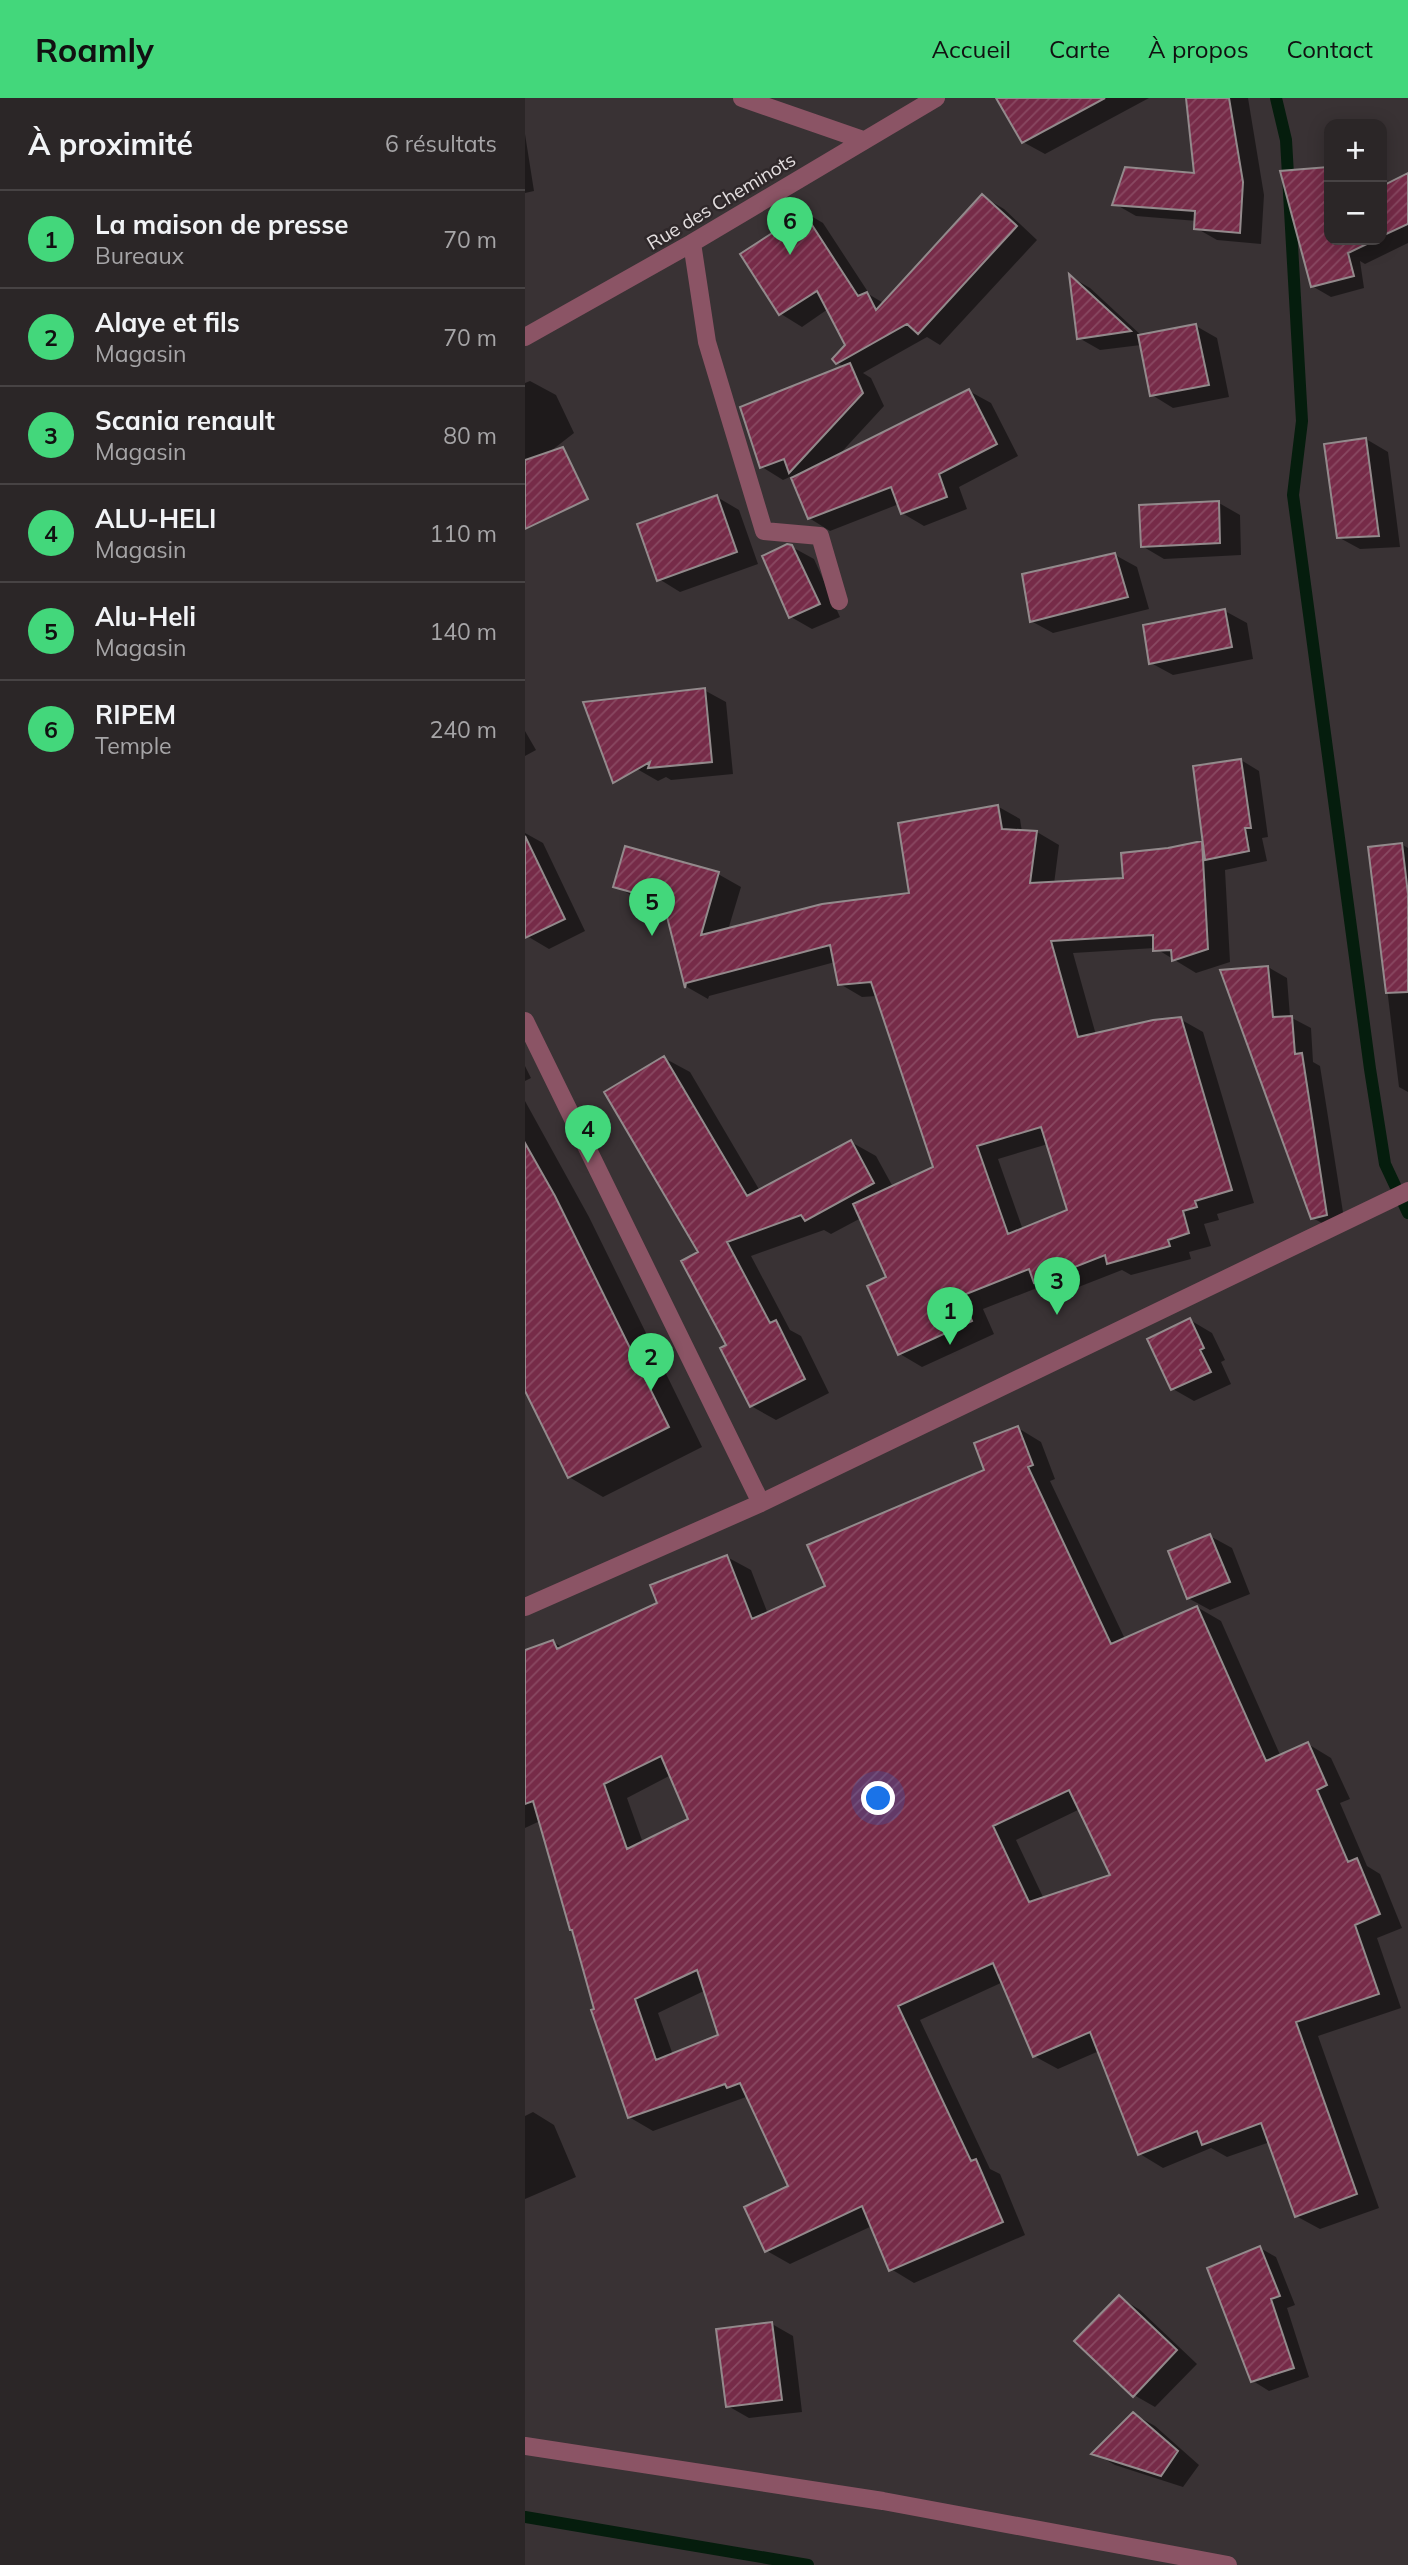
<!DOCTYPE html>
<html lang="fr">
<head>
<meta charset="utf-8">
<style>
	:root { --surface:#2b2627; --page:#373233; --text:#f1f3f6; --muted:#a6a5a7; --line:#474344; --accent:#43d77b }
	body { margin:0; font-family:Mulish,sans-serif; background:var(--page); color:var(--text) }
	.controls { position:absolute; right:21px; top:21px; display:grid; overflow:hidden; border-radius:14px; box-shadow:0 4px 18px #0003 }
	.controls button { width:63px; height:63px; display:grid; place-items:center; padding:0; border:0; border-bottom:2px solid var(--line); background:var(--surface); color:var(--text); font:35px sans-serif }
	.you { position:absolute; left:354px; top:1701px; width:24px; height:24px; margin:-18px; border:5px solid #fff; border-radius:50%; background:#1a73e8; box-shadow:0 0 0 10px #1a73e833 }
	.badge { display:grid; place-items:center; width:46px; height:46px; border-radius:50%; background:var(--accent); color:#111; font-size:23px; font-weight:700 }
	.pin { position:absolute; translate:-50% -58px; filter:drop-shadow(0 2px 4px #0008) }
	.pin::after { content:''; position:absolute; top:37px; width:24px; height:21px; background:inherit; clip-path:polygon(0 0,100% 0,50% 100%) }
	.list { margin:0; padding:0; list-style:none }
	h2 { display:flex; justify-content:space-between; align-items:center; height:91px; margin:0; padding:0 28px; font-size:30px }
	h2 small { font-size:23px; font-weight:400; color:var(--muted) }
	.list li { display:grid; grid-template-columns:46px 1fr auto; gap:21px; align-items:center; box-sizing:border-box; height:98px; padding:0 28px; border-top:2px solid var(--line) }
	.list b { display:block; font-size:26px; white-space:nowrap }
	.list p { margin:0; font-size:23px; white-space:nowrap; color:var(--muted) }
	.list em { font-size:23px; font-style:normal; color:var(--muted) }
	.map { position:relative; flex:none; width:883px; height:2467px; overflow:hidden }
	header { display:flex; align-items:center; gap:42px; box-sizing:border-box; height:98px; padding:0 35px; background:var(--accent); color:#111 }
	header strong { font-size:33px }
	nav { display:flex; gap:38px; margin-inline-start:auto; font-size:24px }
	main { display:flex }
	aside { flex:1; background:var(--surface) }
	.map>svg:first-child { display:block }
	.shadow { fill:#0007; fill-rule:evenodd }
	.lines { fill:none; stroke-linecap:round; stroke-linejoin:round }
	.stream { stroke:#051d0d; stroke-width:12 }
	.building { fill:url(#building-hatch); stroke:#938a8c; stroke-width:2; fill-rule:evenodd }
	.minor { stroke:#8b5465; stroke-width:18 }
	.labels { text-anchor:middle; stroke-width:5; stroke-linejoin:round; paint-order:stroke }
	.street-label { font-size:19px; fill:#e3dedf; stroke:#2f282a }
</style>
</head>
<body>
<header>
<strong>Roamly</strong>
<nav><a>Accueil</a><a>Carte</a><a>À propos</a><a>Contact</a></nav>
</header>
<main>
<aside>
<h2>À proximité<small>6 résultats</small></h2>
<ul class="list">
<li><span class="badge">1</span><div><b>La maison de presse</b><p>Bureaux</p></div><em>70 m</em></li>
<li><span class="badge">2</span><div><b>Alaye et fils</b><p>Magasin</p></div><em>70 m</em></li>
<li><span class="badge">3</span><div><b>Scania renault</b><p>Magasin</p></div><em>80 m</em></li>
<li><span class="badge">4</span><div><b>ALU-HELI</b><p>Magasin</p></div><em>110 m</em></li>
<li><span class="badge">5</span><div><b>Alu-Heli</b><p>Magasin</p></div><em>140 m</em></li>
<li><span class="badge">6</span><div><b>RIPEM</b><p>Temple</p></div><em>240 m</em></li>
</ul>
</aside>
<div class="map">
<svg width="883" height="2467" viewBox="0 0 883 2467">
	<defs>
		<pattern id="building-hatch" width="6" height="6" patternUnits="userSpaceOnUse" patternTransform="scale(1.75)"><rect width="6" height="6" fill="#762b48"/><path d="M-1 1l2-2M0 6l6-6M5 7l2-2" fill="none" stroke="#894962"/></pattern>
	</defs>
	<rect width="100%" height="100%" fill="#393234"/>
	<!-- shadow -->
	<path class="shadow" d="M 481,0 L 624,0 L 520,56 L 498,44 Z
		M 663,0 L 723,0 L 739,97 L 736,146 L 692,142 L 671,130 L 672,123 L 611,118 L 590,106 L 671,77 Z
		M 0,36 L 9,93 L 0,95 Z
		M 803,71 L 804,142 L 857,142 L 857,90 L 883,77 L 883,145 L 840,166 L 835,163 L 839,190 L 806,199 L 787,188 Z
		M 457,98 L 479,111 L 512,142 L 415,247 L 402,239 L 338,275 L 346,280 L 359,308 L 312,359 L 444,293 L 466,305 L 493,358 L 434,389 L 442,411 L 399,428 L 377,415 L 374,406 L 305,433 L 284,420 L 267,378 L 258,382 L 237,369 L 320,269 L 312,265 L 322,247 L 303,211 L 277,229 L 256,216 L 217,157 L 260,128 L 276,112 L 298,125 L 345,197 L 360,206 Z
		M 546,179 L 565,190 L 617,238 L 671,228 L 692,240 L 704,299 L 648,310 L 627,297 L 616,247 L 575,252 L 554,240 Z
		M 5,283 L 31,297 L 49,335 L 0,373 L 0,285 Z
		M 841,341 L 863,354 L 875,449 L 835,451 L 813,439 Z
		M 192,399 L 214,412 L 233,466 L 155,494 L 134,481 Z
		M 694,405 L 715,417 L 716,457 L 639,461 L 617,448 Z
		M 267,449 L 289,461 L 315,519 L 287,531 L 266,519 Z
		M 590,457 L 612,469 L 624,511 L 528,535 L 506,523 Z
		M 700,513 L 722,525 L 728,561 L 648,577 L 626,565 Z
		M 179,592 L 201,604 L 208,676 L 146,682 L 141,679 L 133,683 L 112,671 Z
		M 0,633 L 11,652 L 0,658 Z
		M 716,662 L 734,673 L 743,739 L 737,740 L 742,763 L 700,772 L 705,864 L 671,875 L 630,850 L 548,855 L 571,937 L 655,921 L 678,934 L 729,1105 L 692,1116 L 694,1122 L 679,1126 L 686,1148 L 664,1154 L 666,1161 L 606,1177 L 597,1172 L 533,1197 L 517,1188 L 458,1211 L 469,1236 L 397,1269 L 375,1256 L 364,1180 L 336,1120 L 306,1136 L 299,1132 L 226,1158 L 265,1232 L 276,1238 L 304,1295 L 251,1322 L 226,1308 L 203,1248 L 139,960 L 165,974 L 235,1093 L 326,1044 L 351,1058 L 368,1089 L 410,1070 L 352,898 L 337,899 L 315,886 L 310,864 L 184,898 L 183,901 L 162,889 L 141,809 L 113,801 L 90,788 L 193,776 L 216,789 L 203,832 L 386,797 L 472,708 L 495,721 L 497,734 L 512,734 L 534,747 L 529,786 L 600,782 L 677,745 L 680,747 ZM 523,1046 L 545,1113 L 498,1132 L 473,1061 Z
		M 0,735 L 18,745 L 60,833 L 24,851 L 2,838 L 0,833 Z
		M 876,746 L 883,750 L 883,994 L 874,989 L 845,750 Z
		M 743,869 L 762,880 L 765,919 L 786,930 L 788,964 L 795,968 L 820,1127 L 807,1131 L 788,1120 L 697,873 Z
		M 0,968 L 6,980 L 0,983 Z
		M 0,1003 L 64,1119 L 177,1349 L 78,1399 L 44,1379 L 0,1289 Z
		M 665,1222 L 687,1235 L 700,1262 L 696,1264 L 706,1286 L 669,1303 L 648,1291 Z
		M 493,1330 L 516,1344 L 530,1381 L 525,1383 L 600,1541 L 672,1509 L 696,1523 L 756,1659 L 783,1646 L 806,1660 L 825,1701 L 815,1705 L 842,1768 L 855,1776 L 877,1830 L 852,1840 L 876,1910 L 793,1938 L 854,2110 L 795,2131 L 771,2118 L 745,2044 L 702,2059 L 686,2050 L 638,2070 L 615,2056 L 574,1953 L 533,1971 L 509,1958 L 478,1884 L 395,1922 L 465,2071 L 475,2076 L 500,2137 L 389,2185 L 366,2171 L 347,2128 L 265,2166 L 242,2153 L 265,2089 L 225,2001 L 221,1999 L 128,2033 L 104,2019 L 15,1723 L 0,1730 L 0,1553 L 28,1544 L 39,1550 L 134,1506 L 202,1459 L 226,1472 L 243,1516 L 302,1489 L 462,1373 ZM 146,1677 L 166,1722 L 118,1745 L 102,1700 ZM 555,1711 L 588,1778 L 519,1801 L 491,1742 ZM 181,1892 L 195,1938 L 148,1957 L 133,1915 Z
		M 685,1438 L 707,1450 L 725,1496 L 685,1512 L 663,1500 Z
		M 8,2014 L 29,2027 L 51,2079 L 0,2101 L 0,2018 Z
		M 735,2150 L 751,2159 L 770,2207 L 762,2210 L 784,2279 L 744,2293 L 728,2283 Z
		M 594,2199 L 615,2212 L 672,2266 L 630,2309 L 609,2297 Z
		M 247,2226 L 268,2238 L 277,2314 L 224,2320 L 203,2308 Z
		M 609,2316 L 630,2328 L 674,2367 L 658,2389 L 590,2367 L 569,2355 Z"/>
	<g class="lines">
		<!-- stream -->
		<path class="stream" d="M 751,0 L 761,42 L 777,323 L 768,397 L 845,971 L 860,1066 L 883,1115
			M 0,2419 L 283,2467"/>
	</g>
	<!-- building -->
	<path class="building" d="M 471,0 L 580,0 L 497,45 Z
		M 661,0 L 704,0 L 718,84 L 715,135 L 669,131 L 670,113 L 587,107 L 600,69 L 669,75 Z
		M 803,69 L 804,142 L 850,142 L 823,155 L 829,178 L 786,189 L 755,73 Z
		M 883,75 L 883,126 L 857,138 L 857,88 Z
		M 457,96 L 492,128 L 393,236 L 382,226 L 311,266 L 307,261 L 320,247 L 292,193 L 254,217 L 215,156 L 258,128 L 255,123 L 276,110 L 333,198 L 342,194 L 351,212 Z
		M 544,176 L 606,233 L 552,241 Z
		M 671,226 L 684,287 L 625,298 L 613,237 Z
		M 325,265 L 338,295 L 264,375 L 259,361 L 235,370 L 215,309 Z
		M 444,291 L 472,346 L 414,376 L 422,399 L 376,416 L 366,389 L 283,421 L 266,380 Z
		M 841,340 L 854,438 L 812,440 L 799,346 Z
		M 38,349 L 63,401 L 0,431 L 0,362 Z
		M 192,397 L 212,454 L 132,483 L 112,426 Z
		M 694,403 L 695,445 L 616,449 L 614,407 Z
		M 262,446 L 267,447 L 295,506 L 264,520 L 237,458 Z
		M 590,455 L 603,499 L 505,524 L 497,476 Z
		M 700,511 L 707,549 L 624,566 L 618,527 Z
		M 180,590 L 187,664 L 123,670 L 125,664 L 88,685 L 58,604 Z
		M 716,661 L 726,730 L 720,730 L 724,753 L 680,762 L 668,668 Z
		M 473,707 L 477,731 L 512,733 L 505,785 L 598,780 L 596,755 L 643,750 L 677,743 L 683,851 L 647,863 L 646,852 L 628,853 L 628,837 L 526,843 L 553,939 L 628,922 L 656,919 L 707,1092 L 670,1103 L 672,1109 L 658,1113 L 664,1135 L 643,1142 L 645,1148 L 582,1166 L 580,1157 L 509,1185 L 504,1171 L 436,1198 L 447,1223 L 373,1257 L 342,1188 L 361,1179 L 328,1106 L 408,1069 L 346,884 L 313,887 L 305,847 L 161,885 L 160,890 L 138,803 L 88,789 L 100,748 L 194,774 L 176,837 L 297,806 L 384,795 L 373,725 ZM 516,1029 L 542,1112 L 483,1136 L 452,1048 Z
		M 0,738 L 40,821 L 0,840 Z
		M 877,745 L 883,796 L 883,894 L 861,895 L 843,749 Z
		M 743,868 L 748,919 L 767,918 L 770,956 L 777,955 L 802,1117 L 786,1121 L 695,872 Z
		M 139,958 L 222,1098 L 326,1042 L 349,1085 L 280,1123 L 276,1117 L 202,1144 L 245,1225 L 251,1222 L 280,1281 L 225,1309 L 195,1250 L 201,1247 L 156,1163 L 173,1154 L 79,994 Z
		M 0,1045 L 30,1098 L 144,1329 L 43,1380 L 0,1293 Z
		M 665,1220 L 679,1250 L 675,1252 L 686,1274 L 646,1292 L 622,1241 Z
		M 493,1328 L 508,1367 L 503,1369 L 586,1546 L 672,1508 L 741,1663 L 783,1644 L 802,1687 L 792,1692 L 823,1764 L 832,1760 L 855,1816 L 830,1827 L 854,1896 L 771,1924 L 832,2096 L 770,2119 L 736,2025 L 677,2047 L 672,2033 L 613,2057 L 565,1934 L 508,1959 L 468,1865 L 373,1908 L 446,2063 L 451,2061 L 478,2124 L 364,2173 L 337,2108 L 240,2154 L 219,2109 L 263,2088 L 215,1985 L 202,1990 L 200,1986 L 103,2020 L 66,1912 L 69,1911 L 47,1832 L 45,1832 L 8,1703 L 0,1706 L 0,1552 L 28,1542 L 32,1551 L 132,1505 L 125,1487 L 202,1457 L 227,1521 L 300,1488 L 282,1447 L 459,1372 L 449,1345 ZM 136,1658 L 163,1721 L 102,1751 L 79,1686 ZM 544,1692 L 585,1777 L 504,1804 L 468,1728 ZM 172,1872 L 193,1937 L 131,1962 L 110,1901 Z
		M 685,1436 L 705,1484 L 662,1501 L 643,1453 Z
		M 735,2148 L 755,2198 L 746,2201 L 769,2270 L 726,2284 L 682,2170 Z
		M 594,2197 L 652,2252 L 608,2299 L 549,2243 Z
		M 247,2224 L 257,2302 L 201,2309 L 191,2231 Z
		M 608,2314 L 653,2353 L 636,2378 L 566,2356 Z"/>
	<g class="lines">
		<!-- minor -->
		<path class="minor" d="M 217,0 L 338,42
			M 167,145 L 182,244 L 239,433 L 295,438 L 314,503
			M 0,239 L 167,145 L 411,0
			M 0,923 L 236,1405
			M 0,1509 L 236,1405 L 883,1093
			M 0,2348 L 358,2403 L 703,2467"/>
	</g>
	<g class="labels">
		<!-- street labels -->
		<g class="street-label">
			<text transform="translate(196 103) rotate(-31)" y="7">Rue des Cheminots</text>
		</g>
	</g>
</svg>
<div class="controls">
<button>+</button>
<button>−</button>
</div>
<div class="you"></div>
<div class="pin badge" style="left:425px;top:1247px">1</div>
<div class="pin badge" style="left:126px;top:1293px">2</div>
<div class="pin badge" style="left:532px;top:1217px">3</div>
<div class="pin badge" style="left:63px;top:1065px">4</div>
<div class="pin badge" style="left:127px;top:838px">5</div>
<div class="pin badge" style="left:265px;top:157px">6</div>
</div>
</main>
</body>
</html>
